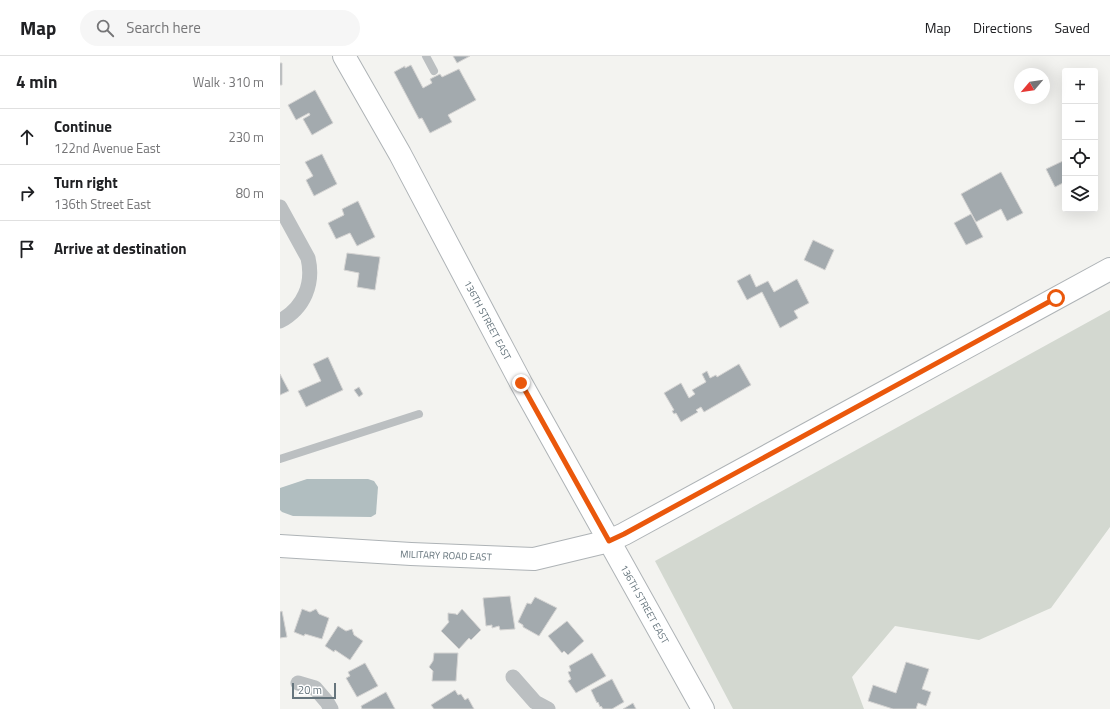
<!DOCTYPE html>
<html lang="en">
<head>
<meta charset="utf-8">
<style>
	:root { --surface:#fff; --page:#f6f6f6; --text:#202124; --muted:#757577; --line:#e0e0e0 }
	body { margin:0; font-family:"Titillium Web",sans-serif; background:var(--page); color:var(--text) }
	.controls { position:absolute; right:12px; top:12px; display:grid; overflow:hidden; border-radius:4px; box-shadow:0 4px 16px #0002 }
	.controls button { width:36px; height:36px; display:grid; place-items:center; padding:0; border:0; border-bottom:1px solid var(--line); background:var(--surface); color:var(--text); font:20px sans-serif }
	.compass { position:absolute; left:734px; top:12px; width:36px; height:36px; border-radius:50%; background:var(--surface); box-shadow:0 4px 16px #0002; rotate:241deg }
	.scale { position:absolute; left:12px; bottom:10px; width:44px; box-sizing:border-box; padding-left:4px; border:2px solid #66757d; border-top:0; font-size:11px; line-height:14px; white-space:nowrap; color:#66757d; -webkit-text-stroke:3px #fff; paint-order:stroke }
	.stop { position:absolute; width:12px; height:12px; margin:-9px; border:3px solid #ea580c; border-radius:50%; background:#fff }
	.stop.end { background:#ea580c; border-color:#fff; box-shadow:0 1px 4px #0008 }
	.list { margin:0; padding:0; list-style:none }
	h2 { display:flex; justify-content:space-between; align-items:center; height:52px; margin:0; padding:0 16px; font-size:17px }
	h2 small { font-size:13px; font-weight:400; color:var(--muted) }
	.list li { display:grid; grid-template-columns:26px 1fr auto; gap:12px; align-items:center; box-sizing:border-box; height:56px; padding:0 16px; border-top:1px solid var(--line) }
	.list b { display:block; font-size:15px; white-space:nowrap }
	.list p { margin:0; font-size:13px; white-space:nowrap; color:var(--muted) }
	.list em { font-size:13px; font-style:normal; color:var(--muted) }
	.icon { flex:none; width:22px; height:22px; fill:none; stroke:currentColor; stroke-width:2; stroke-linecap:round; stroke-linejoin:round }
	.map { position:relative; flex:none; width:830px; height:653px; overflow:hidden }
	header { display:flex; align-items:center; gap:24px; box-sizing:border-box; height:56px; padding:0 20px; background:var(--surface); border-bottom:1px solid var(--line) }
	header strong { font-size:19px }
	nav { display:flex; gap:22px; margin-inline-start:auto; font-size:14px }
	.search { width:280px; height:36px; background:var(--page); display:flex; align-items:center; gap:10px; box-sizing:border-box; padding:0 14px; border-radius:22px; color:var(--muted); font-size:15px }
	main { display:flex }
	aside { flex:1; background:var(--surface) }
	.map>svg:first-child { display:block }
	.green { fill:#d3d8d0 }
	.water { fill:#b1bec0 }
	.building { fill:#a3aaae; stroke:#d5d4d3 }
	.lines { fill:none; stroke-linecap:round; stroke-linejoin:round }
	.secondary-casing { stroke:#aeb3b6; stroke-width:24 }
	.lane { stroke:#bbbfc1; stroke-width:8 }
	.street { stroke:#bbbfc1; stroke-width:15 }
	.secondary { stroke:#fff; stroke-width:22 }
	.route { stroke:#ea580c; stroke-width:5 }
	.labels { text-anchor:middle; stroke-width:4; stroke-linejoin:round; paint-order:stroke }
	.street-label { font-size:10px; fill:#66757d; stroke:#fff }
</style>
</head>
<body>
<header>
<strong>Map</strong>
<div class="search"><svg class="icon" aria-label="search" viewBox="0 0 24 24"><circle cx="10" cy="10" r="6"/><path d="M15 15l6 6"/></svg>Search here</div>
<nav><a>Map</a><a>Directions</a><a>Saved</a></nav>
</header>
<main>
<aside>
<h2>4 min<small>Walk · 310 m</small></h2>
<ul class="list">
<li><svg class="icon" aria-label="ahead" viewBox="0 0 24 24"><path d="M12 20V5M6 11l6-6 6 6"/></svg><div><b>Continue</b><p>122nd Avenue East</p></div><em>230 m</em></li>
<li><svg class="icon" aria-label="right" viewBox="0 0 24 24"><path d="M7 20v-9h11M14 6l5 5-5 5"/></svg><div><b>Turn right</b><p>136th Street East</p></div><em>80 m</em></li>
<li><svg class="icon" aria-label="arrive" viewBox="0 0 24 24"><path d="M6 21V4h12l-3 4 3 4H6"/></svg><div><b>Arrive at destination</b></div></li>
</ul>
</aside>
<div class="map">
<svg width="830" height="653" viewBox="0 0 830 653">
	<rect width="100%" height="100%" fill="#f3f3f0"/>
	<!-- green -->
	<path class="green" d="M 830,254 L 830,471 L 771,552 L 699,584 L 615,570 L 572,621 L 584,653 L 453,653 L 375,505 Z"/>
	<!-- water -->
	<path class="water" d="M 27,423 L 88,423 L 94,425 L 98,431 L 96,458 L 91,461 L 13,460 L 2,456 L 0,454 L 0,432 Z"/>
	<!-- building -->
	<path class="building" d="M 173,0 L 190,0 L 177,7 Z
		M 0,7 L 2,7 L 2,29 L 0,29 Z
		M 131,9 L 143,32 L 152,27 L 150,23 L 160,18 L 162,21 L 179,13 L 196,44 L 168,59 L 172,66 L 150,77 L 142,62 L 139,63 L 114,16 L 125,10 L 125,12 Z
		M 35,34 L 53,67 L 32,79 L 23,63 L 30,59 L 29,57 L 16,64 L 8,49 Z
		M 42,98 L 57,128 L 34,140 L 26,124 L 33,120 L 25,106 Z
		M 785,104 L 785,126 L 775,131 L 766,113 Z
		M 721,116 L 743,157 L 727,165 L 721,153 L 696,166 L 681,138 Z
		M 78,145 L 95,181 L 77,190 L 70,177 L 56,183 L 48,167 L 64,159 L 62,153 Z
		M 691,158 L 703,181 L 686,189 L 674,167 Z
		M 533,184 L 554,194 L 545,214 L 524,204 Z
		M 67,197 L 100,201 L 95,234 L 77,231 L 79,217 L 64,214 Z
		M 470,218 L 476,231 L 488,225 L 494,236 L 517,223 L 529,247 L 514,255 L 518,262 L 500,272 L 482,236 L 467,244 L 457,225 Z
		M 48,301 L 63,334 L 26,351 L 18,335 L 41,325 L 33,308 Z
		M 459,308 L 471,329 L 424,356 L 421,351 L 416,354 L 418,356 L 401,366 L 396,357 L 394,358 L 392,355 L 394,354 L 384,337 L 401,327 L 409,342 L 415,338 L 412,334 L 426,326 L 422,318 L 427,315 L 430,322 L 436,319 L 437,321 Z
		M 0,318 L 9,335 L 0,339 Z
		M 79,331 L 83,338 L 79,341 L 74,334 Z
		M 230,540 L 235,573 L 220,574 L 219,570 L 212,572 L 212,569 L 206,570 L 203,542 Z
		M 255,541 L 277,552 L 259,580 L 243,571 L 243,569 L 238,566 L 247,547 L 251,548 Z
		M 22,553 L 30,556 L 36,553 L 39,558 L 49,562 L 42,583 L 25,578 L 24,580 L 14,576 Z
		M 182,553 L 201,574 L 191,584 L 189,582 L 179,593 L 161,575 L 169,566 L 168,564 L 168,557 L 176,558 L 177,559 Z
		M 2,555 L 7,581 L 0,582 L 0,556 Z
		M 287,565 L 304,585 L 288,599 L 284,595 L 282,597 L 268,580 Z
		M 58,570 L 66,575 L 72,573 L 74,579 L 83,585 L 70,604 L 55,594 L 54,596 L 45,590 Z
		M 154,597 L 178,597 L 176,625 L 152,625 L 153,615 L 149,611 L 153,605 Z
		M 312,597 L 326,620 L 296,637 L 288,625 L 291,623 L 288,616 L 291,615 L 289,610 Z
		M 626,606 L 649,613 L 642,633 L 651,636 L 646,650 L 638,647 L 636,653 L 613,653 L 588,645 L 593,629 L 616,637 Z
		M 85,607 L 98,630 L 77,641 L 66,622 L 70,620 L 68,616 Z
		M 332,623 L 344,646 L 332,653 L 323,653 L 321,650 L 320,651 L 318,646 L 317,647 L 311,634 Z
		M 175,634 L 178,639 L 181,638 L 185,644 L 188,642 L 194,653 L 154,653 L 151,649 Z
		M 106,636 L 115,653 L 82,653 L 81,650 Z
		M 353,647 L 356,653 L 343,653 Z"/>
	<g class="lines">
		<defs>
			<path id="secondary" d="M 64,0 L 120,98 L 241,327 L 423,653
				M 0,490 L 131,498 L 254,503 L 329,485 L 344,478 L 830,213"/>
		</defs>
		<!-- secondary casing -->
		<use href="#secondary" class="secondary-casing"/>
		<!-- lane -->
		<path class="lane" d="M 146,0 L 154,15
			M 0,403 L 139,358"/>
		<!-- street -->
		<path class="street" d="M 0,151 L 28,202 C 34,228 24,252 0,265
			M 233,621 L 255,646 L 268,653
			M 18,627 L 35,632 L 47,646 L 51,653"/>
		<!-- secondary -->
		<use href="#secondary" class="secondary"/>
	</g>
	<g class="lines">
		<!-- route -->
		<path class="route" d="M 241,327 L 329,485 L 344,478 L 776,242"/>
	</g>
	<g class="labels">
		<!-- street labels -->
		<g class="street-label">
			<text transform="translate(208 264) rotate(62)" y="4">136TH STREET EAST</text>
			<text transform="translate(166 499) rotate(2)" y="4">MILITARY ROAD EAST</text>
			<text transform="translate(365 548) rotate(61)" y="4">136TH STREET EAST</text>
		</g>
	</g>
</svg>
<div class="controls">
<button>+</button>
<button>−</button>
<button><svg class="icon" aria-label="locate" viewBox="0 0 24 24"><circle cx="12" cy="12" r="6"/><path d="M12 2v4M12 18v4M2 12h4M18 12h4"/></svg></button>
<button><svg class="icon" aria-label="layers" viewBox="0 0 24 24"><path d="M12 4l9 5-9 5-9-5zM3 14l9 5 9-5"/></svg></button>
</div>
<svg class="compass" viewBox="-18 -18 36 36"><path d="M0-13l5 13h-10z" fill="#e53935"/><path d="M0 13l5-13h-10z" fill="#757577"/></svg>
<div class="scale">20 m</div>
<div class="stop" style="left:776px;top:242px"></div>
<div class="stop end" style="left:241px;top:327px"></div>
</div>
</main>
</body>
</html>
